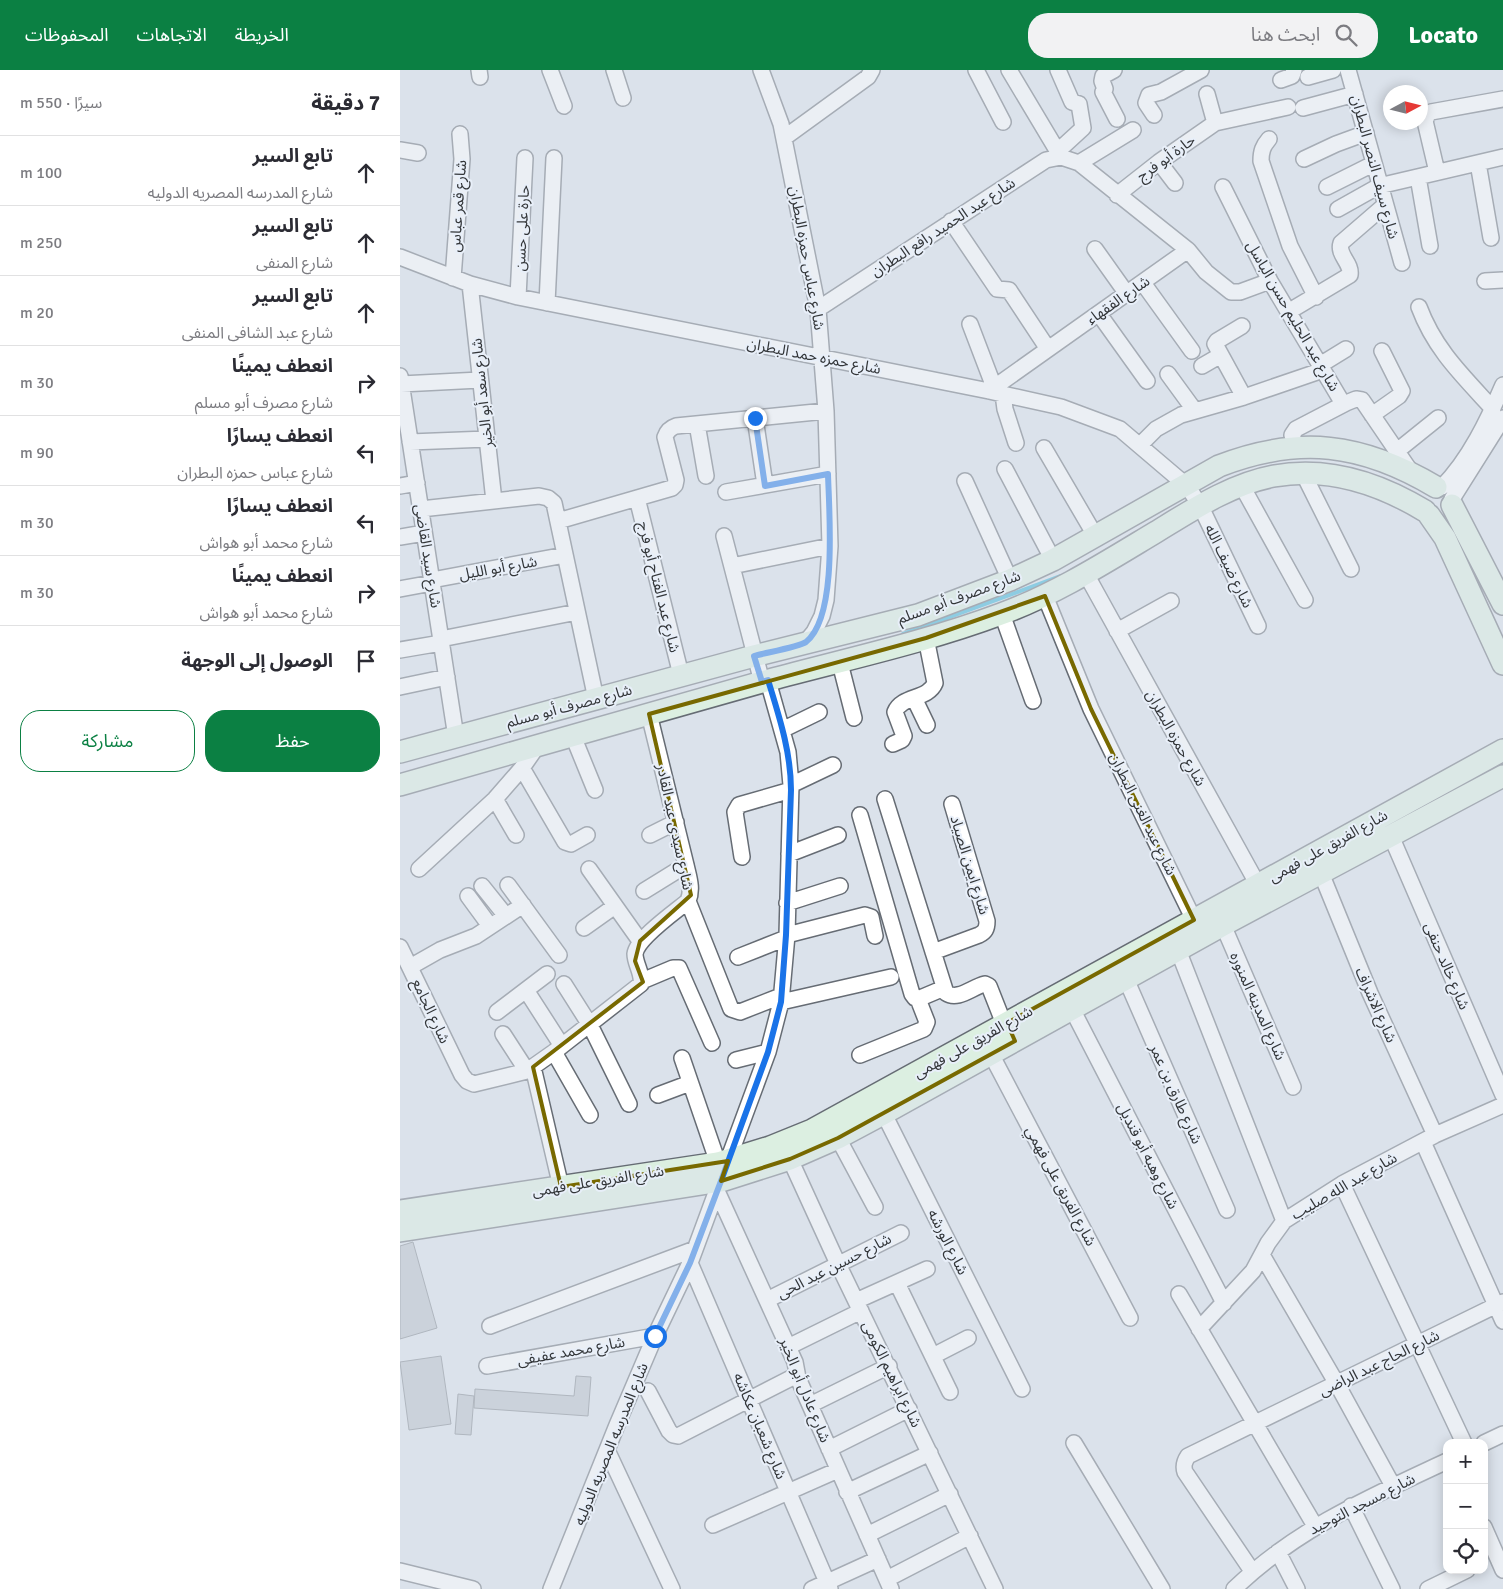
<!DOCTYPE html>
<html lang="ar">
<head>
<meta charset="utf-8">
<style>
	:root { --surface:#fff; --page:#f2f2f3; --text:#2b2b33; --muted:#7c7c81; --line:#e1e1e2; --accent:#0b8043 }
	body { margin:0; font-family:Signika,"Noto Sans Arabic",sans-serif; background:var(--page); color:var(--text); direction:rtl }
	.controls { position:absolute; right:15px; bottom:15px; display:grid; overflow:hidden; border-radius:10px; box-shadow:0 2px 12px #0003 }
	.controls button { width:45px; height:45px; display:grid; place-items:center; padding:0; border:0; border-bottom:1px solid var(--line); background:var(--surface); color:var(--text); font:25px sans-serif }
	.compass { position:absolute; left:983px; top:15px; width:45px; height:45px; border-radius:50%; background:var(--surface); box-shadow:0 2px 12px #0003; rotate:83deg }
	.stop { position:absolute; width:15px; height:15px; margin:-11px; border:4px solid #1a73e8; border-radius:50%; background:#fff }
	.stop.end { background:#1a73e8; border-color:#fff; box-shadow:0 1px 5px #0008 }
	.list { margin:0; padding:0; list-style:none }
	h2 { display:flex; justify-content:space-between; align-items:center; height:65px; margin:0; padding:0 20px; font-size:21px }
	h2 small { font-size:16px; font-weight:400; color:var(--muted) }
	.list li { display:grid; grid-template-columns:32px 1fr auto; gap:15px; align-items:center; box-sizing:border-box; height:70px; padding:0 20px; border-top:1px solid var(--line) }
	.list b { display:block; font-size:19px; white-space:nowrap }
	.list p { margin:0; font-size:16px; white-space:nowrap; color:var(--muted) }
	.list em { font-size:16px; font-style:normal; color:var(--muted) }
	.actions { display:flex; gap:10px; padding:15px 20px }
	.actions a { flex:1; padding:11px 0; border:1px solid var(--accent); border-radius:20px; text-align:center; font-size:18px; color:var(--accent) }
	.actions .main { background:var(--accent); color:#fff }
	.icon { flex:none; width:28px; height:28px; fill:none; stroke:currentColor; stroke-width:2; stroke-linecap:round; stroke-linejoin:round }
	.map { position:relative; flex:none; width:1103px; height:1519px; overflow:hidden; direction:ltr }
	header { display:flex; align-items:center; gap:30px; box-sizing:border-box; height:70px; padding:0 25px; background:var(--accent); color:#fff }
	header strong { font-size:24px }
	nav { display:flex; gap:28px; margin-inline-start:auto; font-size:18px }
	.search { width:350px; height:45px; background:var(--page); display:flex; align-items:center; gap:12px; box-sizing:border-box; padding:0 18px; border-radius:20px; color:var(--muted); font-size:19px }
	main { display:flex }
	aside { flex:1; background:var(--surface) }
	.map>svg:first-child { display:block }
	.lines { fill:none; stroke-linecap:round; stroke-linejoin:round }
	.stream { stroke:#30b1d7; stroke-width:4 }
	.building { fill:#b8bfc7; stroke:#7c828a }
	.street-casing { stroke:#666c74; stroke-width:18 }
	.secondary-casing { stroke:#666c74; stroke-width:24 }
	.street { stroke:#fff; stroke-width:15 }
	.secondary { stroke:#dcefe1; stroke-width:21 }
	.route { stroke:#1a73e8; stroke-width:6 }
	.marked { fill:none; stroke:#786900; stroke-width:4; stroke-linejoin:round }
	.labels { text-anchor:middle; stroke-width:4; stroke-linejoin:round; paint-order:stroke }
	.street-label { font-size:15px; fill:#333639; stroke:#e8eff9 }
</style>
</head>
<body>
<header>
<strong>Locato</strong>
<div class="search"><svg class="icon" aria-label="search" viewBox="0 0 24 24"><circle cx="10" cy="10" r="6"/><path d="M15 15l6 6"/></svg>ابحث هنا</div>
<nav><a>الخريطة</a><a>الاتجاهات</a><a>المحفوظات</a></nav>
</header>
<main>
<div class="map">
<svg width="1103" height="1519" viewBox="0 0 1103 1519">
	<rect width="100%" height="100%" fill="#dbe2eb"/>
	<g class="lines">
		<!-- stream -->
		<path class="stream" d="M 503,564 L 661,506"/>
	</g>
	<!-- building -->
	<path class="building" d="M 13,1172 L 37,1258 L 0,1269 L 0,1176 Z
		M 41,1286 L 51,1354 L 9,1360 L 0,1292 Z
		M 176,1306 L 191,1307 L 188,1346 L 74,1338 L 75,1319 L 174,1326 Z
		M 58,1324 L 74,1326 L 71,1365 L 55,1364 Z"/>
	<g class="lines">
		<defs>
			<path id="street" d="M 79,0 L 80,7
				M 150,0 L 164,36
				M 214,0 L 223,28
				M 361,0 L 381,54 L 418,239 L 426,341 L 430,476 L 426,530 L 422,546 L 414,562 L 405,573
				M 576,0 L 603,52
				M 609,0 L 661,87
				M 658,0 L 672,32 L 679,34
				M 948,0 L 1002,193
				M 908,7 L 933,0
				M 881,10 L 892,6 L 894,0
				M 703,22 L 717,49
				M 703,22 L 705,19 L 702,11 L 703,6 L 714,0
				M 903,38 L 955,24
				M 754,45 L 746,33 L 749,25 L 761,22 L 801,0
				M 815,53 L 888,37
				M 384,68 L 468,7 L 472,0
				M 869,69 C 863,76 861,81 861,91 L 890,176 L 916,227
				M 0,80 L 18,83
				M 658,81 L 683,58 L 679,34
				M 904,89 L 936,74 L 966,63
				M 759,92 L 775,113
				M 679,93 L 733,60
				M 1078,93 L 1091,168
				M 1037,102 L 1025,51 L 1028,44 L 1031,42 L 1103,29
				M 1018,107 L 1030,176
				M 823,117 L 870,211 L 942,332 L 946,333 L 956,329 L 962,330 L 1011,402
				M 927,117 L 973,94
				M 717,125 L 759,92 L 815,53 L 807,24
				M 938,139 L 979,116 L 1103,87
				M 551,151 L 597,219 L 609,220 L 648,279
				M 695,179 L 727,224
				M 0,187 L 70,214 L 118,227 L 589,321 L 661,337 L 720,359 L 787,416 L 800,435 L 858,556
				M 53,208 L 62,89 L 60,64
				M 1085,211 L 1103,210
				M 743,213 L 792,281
				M 70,214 L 94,431
				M 118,227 L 125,88
				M 147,233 L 154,88
				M 1019,237 C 1035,280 1063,306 1093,339
				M 418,239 L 646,90 L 661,87 L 679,93 L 788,180 L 806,202 L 831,222 L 840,222 L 870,211
				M 888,242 L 950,205 C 952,193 937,185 941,173 L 985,135
				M 699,244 L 747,311
				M 570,254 L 594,317
				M 842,256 L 817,271 L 815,274 L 844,327
				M 920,295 L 946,279
				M 802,296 L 821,285
				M 768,304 L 795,341
				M 0,306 L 56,667
				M 1,314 L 80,310
				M 589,321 L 788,180
				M 603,324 L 605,339 L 616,373
				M 972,345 L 999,326 L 1002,321 L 982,281
				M 355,348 L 365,415
				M 297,354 L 306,406
				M 10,372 L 87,369
				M 740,375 L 756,359 L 781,345 L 844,327 L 923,300
				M 896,377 L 892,365 L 896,359 L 946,333
				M 644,378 L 696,467
				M 997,381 L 1038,348
				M 605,399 L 653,490
				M 903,403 L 951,499
				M 565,411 L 610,510
				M 0,416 L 17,413
				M 842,416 L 905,530
				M 1042,417 C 1069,390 1088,350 1103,315
				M 326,422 L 428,404
				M 237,428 L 281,605
				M 1052,429 L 1103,348
				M 21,439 L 139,426 L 148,428 L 154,433 L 196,629
				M 158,451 L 272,418 L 275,415 L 276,410 L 265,367 C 267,361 270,358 276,356 L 426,341
				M 324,466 L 362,612
				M 0,467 L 24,463
				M 332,496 L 430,476
				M 686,504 L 863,824
				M 32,510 L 165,485
				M 0,519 L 32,513
				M 645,526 L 691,639 L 794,850
				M 602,544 L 633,631
				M 717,561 L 771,531
				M 41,569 L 177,542
				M 0,580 L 41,573
				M 440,593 L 454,648
				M 0,617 L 47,607
				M 514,628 L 527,655
				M 382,660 L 419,642
				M 173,666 L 195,720
				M 493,674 L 502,670 L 504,666 L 495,642 C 502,625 528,630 535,613 L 526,568
				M 122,698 L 165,772 L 171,774 L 187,765
				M 391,715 L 433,695
				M 95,729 L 116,765
				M 485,729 L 546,923 C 558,931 572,917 585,914 L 589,916 L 604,954
				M 460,745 L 512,924 L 515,928 L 518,929 L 544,918
				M 250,765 L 276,752
				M 991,766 L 1103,1025
				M 389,784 L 438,765
				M 342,787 L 335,742 L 339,735 L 391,720
				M 19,799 L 95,729 L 122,698 L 138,675
				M 189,799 L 240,871
				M 921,803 L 970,923 L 1035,1065
				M 108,815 L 159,885
				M 82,816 L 106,846
				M 244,821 L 286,795
				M 68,826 L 90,856
				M 288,831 L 331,939 L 340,942 L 381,926
				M 387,833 L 440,816
				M 823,855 L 893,1017
				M 184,858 L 215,836
				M 387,865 L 465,845 L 471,847 L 475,866
				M 0,877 L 62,1005 L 67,1011 L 74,1014 L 127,1001 L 154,982 L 241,914 C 243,904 235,894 235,884 C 237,868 275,842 288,831 C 293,819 289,808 286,795 L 249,644
				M 778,880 L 884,1151
				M 533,882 L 579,865 C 585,862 587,859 587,851 L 552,734
				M 338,887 L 386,868
				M 10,897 L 40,880 L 76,866 L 123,835
				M 726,909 L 827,1140
				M 242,911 L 273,898 L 279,898 L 312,973
				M 164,914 L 190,955 L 229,1034
				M 126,920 L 162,976
				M 381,932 L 491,907
				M 672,939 L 824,1233
				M 97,942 L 147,904
				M 103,964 L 127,1001
				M 154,982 L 190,1045
				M 591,984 L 730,1248
				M 460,985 L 524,959 L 527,952 L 518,929
				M 282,988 L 318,1093
				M 336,990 L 368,982
				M 133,997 L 161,1117
				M 258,1025 L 290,1013
				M 480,1036 L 622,1319
				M 438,1068 L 475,1137
				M 1023,1072 L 1103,1251
				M 390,1089 L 438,1194 L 595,1519
				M 942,1114 L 1064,1373
				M 317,1121 L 395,1292 L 398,1308 L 491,1519
				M 862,1185 L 937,1314 L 993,1416
				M 290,1193 L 430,1519
				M 497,1213 L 550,1322
				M 779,1224 L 915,1456
				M 367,1230 L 501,1163
				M 456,1231 L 527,1199
				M 90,1256 L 295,1179
				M 799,1259 L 853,1201 L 868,1173 L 884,1151 L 942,1114 L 1035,1065 L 1103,1035
				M 388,1277 L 461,1241
				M 533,1286 L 568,1268
				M 87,1296 L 255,1266
				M 248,1321 L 269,1361 L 273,1365 L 278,1366 L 397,1305
				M 410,1335 L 489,1296
				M 674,1373 L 762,1519
				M 1084,1373 L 1103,1364
				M 429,1379 L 509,1339
				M 207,1380 L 272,1519
				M 447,1422 L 530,1383
				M 951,1436 L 992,1519
				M 313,1455 L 438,1400
				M 1084,1457 L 1103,1500
				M 467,1465 L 550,1424
				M 878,1482 L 897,1519
				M 0,1501 L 73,1519
				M 852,1501 L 785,1402 C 783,1396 784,1392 788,1386 L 1103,1232
				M 487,1509 L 570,1466
				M 151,1519 L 217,1355 L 255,1266 L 290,1193 L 368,982 L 381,932 L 387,865 L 391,715 L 388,682 L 368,611
				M 412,1519 L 478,1489
				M 834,1519 C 896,1459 970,1427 1047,1391
				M 1028,1519 L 1067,1500"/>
			<path id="secondary" d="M 1052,435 L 1103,534
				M 1029,445 L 1045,468 L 1103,594
				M 0,682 L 354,586 L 518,545 L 610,510 L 653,490 L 819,396 C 899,365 962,373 1036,417
				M 0,715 C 123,680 246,644 369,610 C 447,589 526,572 601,544 C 656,524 706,492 756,462 C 792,440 831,414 874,406 C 928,396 979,413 1025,441
				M 0,1141 L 318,1093 L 370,1077 L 412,1060 L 1103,680
				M 0,1161 L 321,1111 L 390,1089 L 438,1068 L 483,1044 L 823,855 L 1103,706"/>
		</defs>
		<!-- street casing -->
		<use href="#street" class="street-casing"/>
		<!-- secondary casing -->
		<use href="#secondary" class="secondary-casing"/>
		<!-- street -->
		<use href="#street" class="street"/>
		<!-- secondary -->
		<use href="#secondary" class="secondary"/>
	</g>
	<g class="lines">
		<!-- route -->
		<path class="route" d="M 255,1266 L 290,1193 L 321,1111 L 368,982 L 381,932 L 386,865 L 391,720 C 391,682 379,646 368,610 L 362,612 L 354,586 C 364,583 399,577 406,572 C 438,547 429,442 428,404 L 365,416 L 355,348"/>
	</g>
	<!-- marked area -->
	<path d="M0 0H1103V1519H0ZM 645,526 L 691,639 L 794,850 L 607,953 L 615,971 L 438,1068 L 390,1089 L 321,1111 L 328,1091 L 161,1117 L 133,997 L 243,912 L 235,891 L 240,871 L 291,825 L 249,644 L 526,568 Z" fill="#dbe2eb" fill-opacity=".55" fill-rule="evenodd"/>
	<path class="marked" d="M 645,526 L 691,639 L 794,850 L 607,953 L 615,971 L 438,1068 L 390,1089 L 321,1111 L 328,1091 L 161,1117 L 133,997 L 243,912 L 235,891 L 240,871 L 291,825 L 249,644 L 526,568 Z"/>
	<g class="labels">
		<!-- street labels -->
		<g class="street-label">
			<text transform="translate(766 88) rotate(-36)" y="5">حارة أبو فرج</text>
			<text transform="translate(975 97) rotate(75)" y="5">شارع سيف النصر البطران</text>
			<text transform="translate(58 136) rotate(-86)" y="5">شارع قمر عباس</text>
			<text transform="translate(543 157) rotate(-33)" y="5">شارع عبد الحميد رافع البطران</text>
			<text transform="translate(122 158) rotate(-87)" y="5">حارة على حسن</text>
			<text transform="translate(407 188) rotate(80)" y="5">شارع عباس حمزه البطران</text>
			<text transform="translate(718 230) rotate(-35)" y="5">شارع الفقهاء</text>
			<text transform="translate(893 246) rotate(60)" y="5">شارع عبد الحليم حسن الباسل</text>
			<text transform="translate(414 286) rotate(11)" y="5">شارع حمزه حمد البطران</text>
			<text transform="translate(82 323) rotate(-96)" y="5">شارع سعد أبو الخير</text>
			<text transform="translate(28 486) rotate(81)" y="5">شارع سيد القاضى</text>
			<text transform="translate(829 496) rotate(64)" y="5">شارع ضيف الله</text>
			<text transform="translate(98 498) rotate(-10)" y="5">شارع أبو الليل</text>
			<text transform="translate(259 517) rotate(76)" y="5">شارع عبد الفتاح أبو فرج</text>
			<text transform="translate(559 527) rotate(-20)" y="5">شارع مصرف أبو مسلم</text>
			<text transform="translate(169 636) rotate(-15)" y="5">شارع مصرف أبو مسلم</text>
			<text transform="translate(776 668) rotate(61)" y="5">شارع حمزه البطران</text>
			<text transform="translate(743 744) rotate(64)" y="5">شارع عبد الغنى البطران</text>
			<text transform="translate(275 757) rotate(78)" y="5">شارع سيدى عبد القادر</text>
			<text transform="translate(928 776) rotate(-29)" y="5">شارع الفريق على فهمى</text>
			<text transform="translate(570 795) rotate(73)" y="5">شارع ايمن الصياد</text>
			<text transform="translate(1047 896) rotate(67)" y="5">شارع خالد حنفى</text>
			<text transform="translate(976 935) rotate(66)" y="5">شارع الاشراف</text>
			<text transform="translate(858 936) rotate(66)" y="5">شارع المدينه المنوره</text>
			<text transform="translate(31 941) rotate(65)" y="5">شارع الجامع</text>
			<text transform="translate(573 972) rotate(-29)" y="5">شارع الفريق على فهمى</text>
			<text transform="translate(776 1024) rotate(66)" y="5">شارع طارق بن عمر</text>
			<text transform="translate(748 1086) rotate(63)" y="5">شارع وهبه أبو قنديل</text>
			<text transform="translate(198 1111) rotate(-9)" y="5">شارع الفريق على فهمى</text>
			<text transform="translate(661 1116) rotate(62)" y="5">شارع الفريق على فهمي</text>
			<text transform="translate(944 1116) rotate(-30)" y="5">شارع عبد الله صليب</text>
			<text transform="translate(548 1172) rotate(63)" y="5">شارع الورشه</text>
			<text transform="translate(434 1196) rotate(-27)" y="5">شارع حسين عبد الحى</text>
			<text transform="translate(171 1281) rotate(-10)" y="5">شارع محمد عفيفى</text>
			<text transform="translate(979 1293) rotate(-26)" y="5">شارع الحاج عبد الراضى</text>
			<text transform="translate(492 1304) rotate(64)" y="5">شارع ابراهيم الكومى</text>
			<text transform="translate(405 1320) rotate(68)" y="5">شارع عادل أبو الخير</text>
			<text transform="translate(360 1356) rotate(67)" y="5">شارع شعبان عكاشه</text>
			<text transform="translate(211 1374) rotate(-68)" y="5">شارع المدرسه المصريه الدوليه</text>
			<text transform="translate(962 1434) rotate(-27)" y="5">شارع مسجد التوحيد</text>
		</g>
	</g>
</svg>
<div class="controls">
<button>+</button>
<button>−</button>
<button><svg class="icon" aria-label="locate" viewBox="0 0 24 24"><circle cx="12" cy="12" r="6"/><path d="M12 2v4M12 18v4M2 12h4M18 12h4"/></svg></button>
</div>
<svg class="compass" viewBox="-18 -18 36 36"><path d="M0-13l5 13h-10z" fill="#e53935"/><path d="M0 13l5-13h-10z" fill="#7c7c81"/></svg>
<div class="stop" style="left:255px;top:1266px"></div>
<div class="stop end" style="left:355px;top:348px"></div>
</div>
<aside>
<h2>7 دقيقة<small>سيرًا · 550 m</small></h2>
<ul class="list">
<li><svg class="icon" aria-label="ahead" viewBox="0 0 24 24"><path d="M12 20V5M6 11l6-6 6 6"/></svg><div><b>تابع السير</b><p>شارع المدرسه المصريه الدوليه</p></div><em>100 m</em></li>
<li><svg class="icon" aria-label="ahead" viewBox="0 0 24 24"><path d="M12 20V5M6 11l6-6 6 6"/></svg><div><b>تابع السير</b><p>شارع المنفى</p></div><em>250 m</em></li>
<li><svg class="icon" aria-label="ahead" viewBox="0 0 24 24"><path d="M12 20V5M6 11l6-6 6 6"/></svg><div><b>تابع السير</b><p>شارع عبد الشافى المنفى</p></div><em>20 m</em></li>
<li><svg class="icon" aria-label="right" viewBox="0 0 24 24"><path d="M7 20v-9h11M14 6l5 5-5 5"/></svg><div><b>انعطف يمينًا</b><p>شارع مصرف أبو مسلم</p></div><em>30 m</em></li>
<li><svg class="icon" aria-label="left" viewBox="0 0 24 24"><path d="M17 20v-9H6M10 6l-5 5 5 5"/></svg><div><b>انعطف يسارًا</b><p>شارع عباس حمزه البطران</p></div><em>90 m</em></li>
<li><svg class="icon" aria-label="left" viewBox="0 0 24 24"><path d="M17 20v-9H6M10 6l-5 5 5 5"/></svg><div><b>انعطف يسارًا</b><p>شارع محمد أبو هواش</p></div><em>30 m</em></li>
<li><svg class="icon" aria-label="right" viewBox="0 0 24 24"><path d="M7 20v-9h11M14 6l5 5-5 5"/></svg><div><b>انعطف يمينًا</b><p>شارع محمد أبو هواش</p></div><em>30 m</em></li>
<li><svg class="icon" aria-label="arrive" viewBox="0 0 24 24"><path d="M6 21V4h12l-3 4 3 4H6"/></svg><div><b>الوصول إلى الوجهة</b></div></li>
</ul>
<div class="actions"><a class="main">حفظ</a><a>مشاركة</a></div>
</aside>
</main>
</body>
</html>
